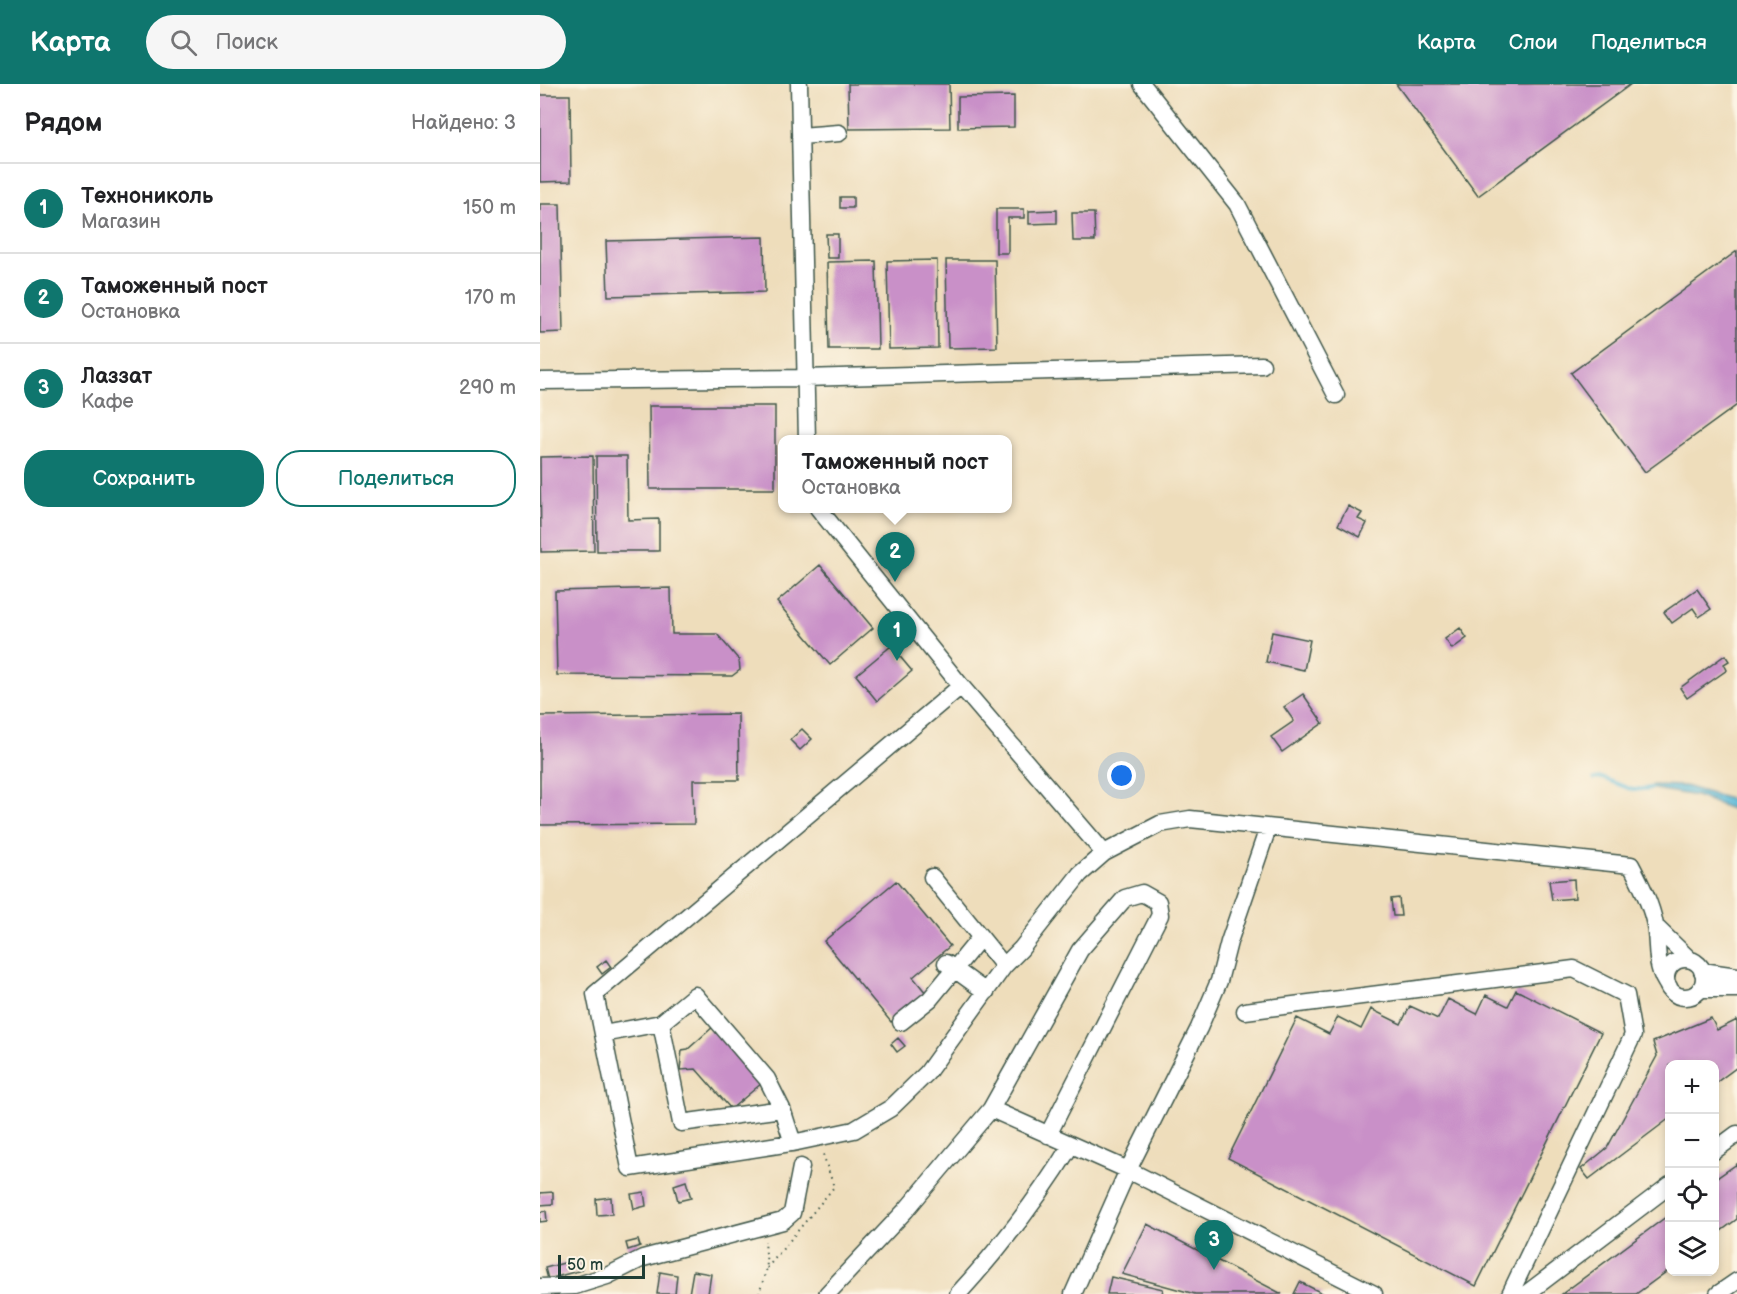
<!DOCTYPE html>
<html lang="ru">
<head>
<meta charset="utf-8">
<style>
	:root { --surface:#fff; --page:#f6f6f6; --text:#202124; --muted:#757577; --line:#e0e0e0; --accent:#0f766e }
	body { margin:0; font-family:"Balsamiq Sans",sans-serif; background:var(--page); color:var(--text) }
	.controls { position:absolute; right:18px; bottom:18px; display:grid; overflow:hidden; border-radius:12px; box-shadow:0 3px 9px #0003 }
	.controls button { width:54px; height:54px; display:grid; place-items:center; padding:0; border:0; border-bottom:2px solid var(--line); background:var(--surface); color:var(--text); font:30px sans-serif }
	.scale { position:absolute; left:18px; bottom:15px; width:87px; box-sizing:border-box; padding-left:6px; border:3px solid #1f3d34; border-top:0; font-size:16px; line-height:21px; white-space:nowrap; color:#1f3d34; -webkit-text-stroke:4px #fcf5e5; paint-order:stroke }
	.you { position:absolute; left:582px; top:692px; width:21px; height:21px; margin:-15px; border:4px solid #fff; border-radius:50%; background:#1a73e8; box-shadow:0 0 0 9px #1a73e833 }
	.badge { display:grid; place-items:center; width:39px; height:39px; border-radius:50%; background:var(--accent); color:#fff; font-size:20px; font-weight:700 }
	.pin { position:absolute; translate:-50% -50px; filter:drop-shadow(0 2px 3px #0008) }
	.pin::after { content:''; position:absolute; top:32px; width:21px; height:18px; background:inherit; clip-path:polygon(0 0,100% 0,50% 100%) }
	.popup { position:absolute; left:238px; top:351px; width:234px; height:78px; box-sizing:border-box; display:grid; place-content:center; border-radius:12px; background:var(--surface); filter:drop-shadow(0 2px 4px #0005); font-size:20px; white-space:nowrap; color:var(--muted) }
	.popup b { font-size:22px; color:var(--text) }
	.popup::after { content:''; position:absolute; left:50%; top:100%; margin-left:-12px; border:12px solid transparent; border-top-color:var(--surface) }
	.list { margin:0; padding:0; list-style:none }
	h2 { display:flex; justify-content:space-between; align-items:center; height:78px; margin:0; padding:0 24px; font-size:26px }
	h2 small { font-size:20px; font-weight:400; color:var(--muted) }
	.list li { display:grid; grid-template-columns:39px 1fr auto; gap:18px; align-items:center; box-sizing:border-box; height:90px; padding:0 24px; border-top:2px solid var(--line) }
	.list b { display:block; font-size:22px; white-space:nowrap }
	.list p { margin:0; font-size:20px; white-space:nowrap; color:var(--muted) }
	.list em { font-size:20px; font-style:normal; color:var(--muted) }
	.actions { display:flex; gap:12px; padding:18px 24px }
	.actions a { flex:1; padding:14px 0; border:2px solid var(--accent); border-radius:24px; text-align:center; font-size:21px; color:var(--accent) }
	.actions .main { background:var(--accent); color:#fff }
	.icon { flex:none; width:33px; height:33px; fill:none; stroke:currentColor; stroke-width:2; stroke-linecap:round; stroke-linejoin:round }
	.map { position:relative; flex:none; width:1197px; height:1210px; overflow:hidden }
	header { display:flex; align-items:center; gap:36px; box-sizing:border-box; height:84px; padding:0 30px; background:var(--accent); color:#fff }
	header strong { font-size:28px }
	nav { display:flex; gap:33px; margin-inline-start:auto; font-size:21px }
	.search { width:420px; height:54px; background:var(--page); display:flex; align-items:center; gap:15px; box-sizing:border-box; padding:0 21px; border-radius:33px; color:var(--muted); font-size:22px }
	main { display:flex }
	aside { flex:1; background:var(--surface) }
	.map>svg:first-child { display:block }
	.water { fill:url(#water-waves); stroke:#3c7a86; stroke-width:1.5 }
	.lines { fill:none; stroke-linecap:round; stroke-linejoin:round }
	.stream { stroke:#59b8d8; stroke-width:4 }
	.building { fill:#c990c8 }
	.minor-casing { stroke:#3e5548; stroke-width:19 }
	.path { stroke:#3e5548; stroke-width:2; stroke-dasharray:1.5 4.5; stroke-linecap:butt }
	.minor { stroke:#fff; stroke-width:16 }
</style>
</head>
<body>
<header>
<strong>Карта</strong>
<div class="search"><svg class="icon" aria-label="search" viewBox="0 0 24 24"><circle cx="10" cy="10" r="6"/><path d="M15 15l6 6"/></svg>Поиск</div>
<nav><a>Карта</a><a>Слои</a><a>Поделиться</a></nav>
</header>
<main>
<aside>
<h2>Рядом<small>Найдено: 3</small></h2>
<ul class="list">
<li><span class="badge">1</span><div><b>Технониколь</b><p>Магазин</p></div><em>150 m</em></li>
<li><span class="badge">2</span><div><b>Таможенный пост</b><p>Остановка</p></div><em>170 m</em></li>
<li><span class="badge">3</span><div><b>Лаззат</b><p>Кафе</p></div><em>290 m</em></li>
</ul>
<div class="actions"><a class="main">Сохранить</a><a>Поделиться</a></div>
</aside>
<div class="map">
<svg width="1197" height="1210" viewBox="0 0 1197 1210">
	<defs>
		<pattern id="water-waves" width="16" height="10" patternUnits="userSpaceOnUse" patternTransform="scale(1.5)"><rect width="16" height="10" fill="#59b8d8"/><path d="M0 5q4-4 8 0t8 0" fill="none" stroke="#4997b0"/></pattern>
	</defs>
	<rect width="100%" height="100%" fill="#fcf5e5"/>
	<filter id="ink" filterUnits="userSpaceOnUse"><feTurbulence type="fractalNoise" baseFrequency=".0167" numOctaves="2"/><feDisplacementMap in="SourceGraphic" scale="12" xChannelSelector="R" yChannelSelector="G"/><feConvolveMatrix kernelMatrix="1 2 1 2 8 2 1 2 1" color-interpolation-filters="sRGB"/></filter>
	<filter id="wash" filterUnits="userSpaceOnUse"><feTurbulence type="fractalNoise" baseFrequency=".008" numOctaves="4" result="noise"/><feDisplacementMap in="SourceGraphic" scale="24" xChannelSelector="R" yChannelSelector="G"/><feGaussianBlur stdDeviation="1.35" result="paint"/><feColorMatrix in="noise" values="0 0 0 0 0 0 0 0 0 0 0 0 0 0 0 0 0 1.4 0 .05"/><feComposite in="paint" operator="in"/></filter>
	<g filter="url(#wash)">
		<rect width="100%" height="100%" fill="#edb"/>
		<!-- water -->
		<path class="water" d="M 1113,701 L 1145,702 L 1197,717 L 1197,727 L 1156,712 L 1109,704 Z"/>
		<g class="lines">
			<!-- stream -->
			<path class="stream" d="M 1054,695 L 1062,694 L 1093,706 L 1112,704"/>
		</g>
		<g id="blocks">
			<!-- building -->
			<path class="building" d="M 308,0 L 409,0 L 410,44 L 309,45 Z
				M 856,0 L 1091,0 L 938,112 Z
				M 0,11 L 30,11 L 31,97 L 0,98 Z
				M 474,12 L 474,43 L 418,44 L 418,13 Z
				M 300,113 L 313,113 L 313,124 L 300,124 Z
				M 0,120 L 20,120 L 23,248 L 0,249 Z
				M 456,125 L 484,125 L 484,134 L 468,134 L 468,169 L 456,169 Z
				M 517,126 L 517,139 L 489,140 L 489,127 Z
				M 532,129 L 554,129 L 555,157 L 533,157 Z
				M 286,150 L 298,150 L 298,174 L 287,174 Z
				M 224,153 L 225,208 L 68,212 L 66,157 Z
				M 1197,167 L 1197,321 L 1105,388 L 1031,289 Z
				M 397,176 L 398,264 L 349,265 L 347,177 Z
				M 406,176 L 455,176 L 457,263 L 408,264 Z
				M 336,177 L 338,265 L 289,265 L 287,178 Z
				M 109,322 L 235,322 L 235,405 L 110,405 Z
				M 53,372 L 54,467 L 1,468 L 0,373 Z
				M 56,372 L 87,372 L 88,436 L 119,435 L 119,467 L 57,467 Z
				M 808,422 L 822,429 L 818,435 L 827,439 L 820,453 L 798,441 Z
				M 280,481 L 333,544 L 290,581 L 237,518 Z
				M 131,504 L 132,550 L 177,550 L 199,576 L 200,586 L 192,592 L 17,591 L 15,507 Z
				M 1157,505 L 1171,525 L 1159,533 L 1153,524 L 1132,539 L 1124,528 Z
				M 920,544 L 927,554 L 912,565 L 905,555 Z
				M 732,548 L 770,556 L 764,586 L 726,578 Z
				M 351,562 L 372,587 L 337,617 L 316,591 Z
				M 1185,571 L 1189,577 L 1184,580 L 1187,586 L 1147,614 L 1140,604 Z
				M 763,610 L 783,639 L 742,668 L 731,653 L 754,637 L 744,623 Z
				M 198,630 L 199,696 L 153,696 L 154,740 L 0,741 L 0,632 Z
				M 262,645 L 272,655 L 260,666 L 250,656 Z
				M 1034,795 L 1035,814 L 1012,816 L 1009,797 Z
				M 356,797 L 410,862 L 373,893 L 386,909 L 351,938 L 284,857 Z
				M 859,814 L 861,832 L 853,832 L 851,815 Z
				M 66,876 L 71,883 L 62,890 L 57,883 Z
				M 976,906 L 1061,949 L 936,1202 L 688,1074 L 757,934 L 789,950 L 798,933 L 821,945 L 831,925 L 861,940 L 870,922 L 898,935 L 908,915 L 937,930 L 946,911 L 968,922 Z
				M 1171,934 L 1177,946 L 1197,936 L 1197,983 L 1174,1000 L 1174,980 L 1130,980 L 1130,1034 L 1049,1095 L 1041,1085 L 1067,1064 L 1117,972 L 1113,958 Z
				M 174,942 L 222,999 L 191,1025 L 156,985 L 140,986 L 142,966 L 148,965 Z
				M 358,954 L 365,962 L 357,968 L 351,960 Z
				M 1197,1080 L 1197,1135 L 1174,1152 L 1174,1096 Z
				M 146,1097 L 151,1114 L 138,1117 L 134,1101 Z
				M 13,1108 L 13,1120 L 0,1121 L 0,1109 Z
				M 104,1108 L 106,1122 L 94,1125 L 91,1110 Z
				M 71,1113 L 72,1130 L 57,1131 L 56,1115 Z
				M 6,1127 L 7,1137 L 0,1138 L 0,1128 Z
				M 1130,1130 L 1130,1185 L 1096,1210 L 1022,1210 Z
				M 607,1140 L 742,1210 L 655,1210 L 582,1190 Z
				M 98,1156 L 100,1162 L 88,1166 L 86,1159 Z
				M 39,1175 L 42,1186 L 8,1195 L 5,1184 Z
				M 153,1187 L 171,1190 L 168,1210 L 149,1210 Z
				M 120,1188 L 137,1191 L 135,1210 L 117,1210 Z
				M 571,1193 L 623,1205 L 622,1210 L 567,1210 Z
				M 760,1198 L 784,1210 L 754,1210 Z"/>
		</g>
	</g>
	<g filter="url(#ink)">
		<use href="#blocks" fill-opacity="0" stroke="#3e5548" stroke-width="1.5"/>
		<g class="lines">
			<defs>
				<path id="minor" d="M 259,0 L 267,356
					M 602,0 L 697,120 L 796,311
					M 260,52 L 299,49
					M 0,297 L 264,294 L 722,281
					M 278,424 L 421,602 L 564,769
					M 421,602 L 55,910 L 90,1084 L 257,1058 L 314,1046 L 351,1024 L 387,989 L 464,882 L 481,865 L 540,790 L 564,769 L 620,740 L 650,735 L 1091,781 C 1101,800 1111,820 1115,841 C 1119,865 1114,884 1129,903
					M 392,793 L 464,882
					M 1115,842 L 1149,875
					M1126 894a19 19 0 1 1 38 0a19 19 0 1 1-38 0Z
					M 406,879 L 446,908
					M 1162,887 L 1197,892
					M 1160,905 L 1197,905
					M 705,927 L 1034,885 L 1086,911 L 1093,951 L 970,1210
					M 361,938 L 390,915 L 440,854
					M 121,939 L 155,911 L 227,995 L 242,1025
					M 63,950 L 121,939 L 141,1039 L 242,1025 L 253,1059
					M 451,1025 L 540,866 L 585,814 L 602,809 L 618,818 L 620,831 L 508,1051
					M 1174,1067 L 1197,1050
					M 0,1203 L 35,1202 L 67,1192 L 103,1174 L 243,1137 L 252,1129 L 261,1083
					M 287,1210 L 366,1126 L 451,1025 L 588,1086 L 834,1210
					M 418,1210 C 461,1163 498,1115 531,1061
					M 533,1210 L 588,1086 L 659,944 L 679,897 L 689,858 L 728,744
					M 986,1210 L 1130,1101
					M 1178,1210 L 1197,1197"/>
			</defs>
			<!-- minor casing -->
			<use href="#minor" class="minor-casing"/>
			<!-- path -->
			<path class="path" d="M 227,1184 L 294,1103 L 282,1067
				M 219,1210 L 227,1184 L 225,1157"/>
			<!-- minor -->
			<use href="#minor" class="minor"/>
		</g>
	</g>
</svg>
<div class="controls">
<button>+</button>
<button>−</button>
<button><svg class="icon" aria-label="locate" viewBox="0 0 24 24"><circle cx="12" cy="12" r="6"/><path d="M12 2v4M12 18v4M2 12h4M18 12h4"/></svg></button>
<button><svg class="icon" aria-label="layers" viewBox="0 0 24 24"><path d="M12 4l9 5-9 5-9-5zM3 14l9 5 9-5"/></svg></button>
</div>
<div class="scale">50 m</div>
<div class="you"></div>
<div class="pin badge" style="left:357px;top:577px">1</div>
<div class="pin badge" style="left:355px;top:498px">2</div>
<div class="popup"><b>Таможенный пост</b>Остановка</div>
<div class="pin badge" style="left:674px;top:1186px">3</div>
</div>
</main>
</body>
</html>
